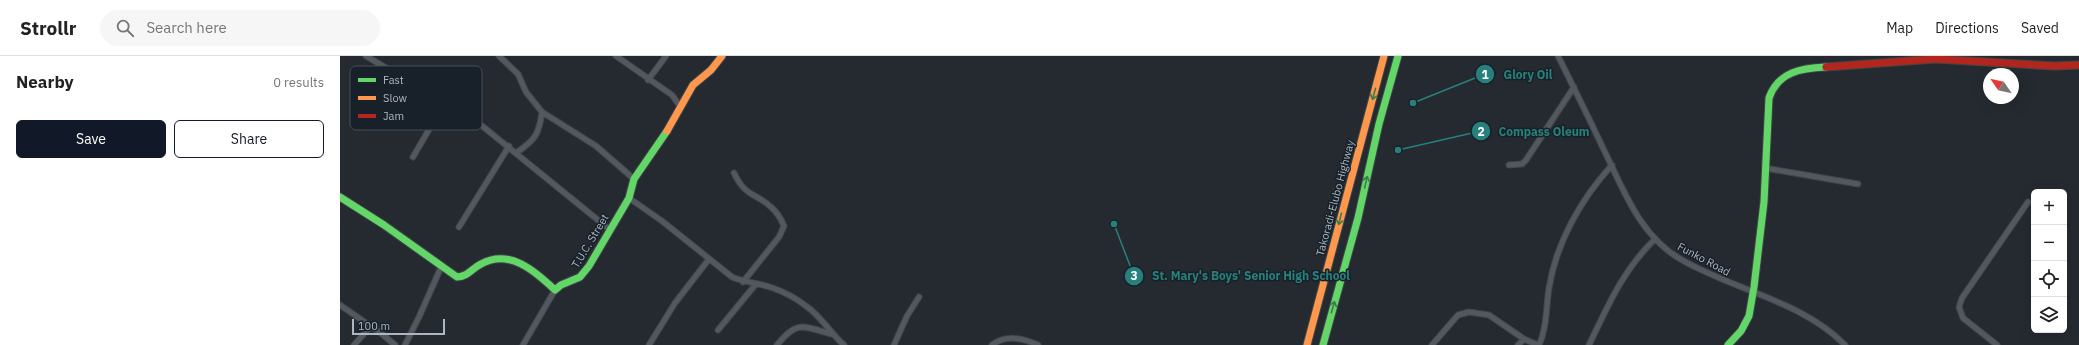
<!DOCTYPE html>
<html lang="en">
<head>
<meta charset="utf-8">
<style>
	:root { --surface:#fff; --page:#f6f6f6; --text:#222; --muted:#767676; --line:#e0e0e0; --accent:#111827 }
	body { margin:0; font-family:"IBM Plex Sans",sans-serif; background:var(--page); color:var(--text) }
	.controls { position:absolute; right:12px; bottom:12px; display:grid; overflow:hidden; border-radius:6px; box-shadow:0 4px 16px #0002 }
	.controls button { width:36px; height:36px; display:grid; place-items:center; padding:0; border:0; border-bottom:1px solid var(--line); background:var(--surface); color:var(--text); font:20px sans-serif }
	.compass { position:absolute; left:1643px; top:12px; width:36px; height:36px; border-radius:50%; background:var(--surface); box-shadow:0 4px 16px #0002; rotate:304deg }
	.scale { position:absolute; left:12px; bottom:10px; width:93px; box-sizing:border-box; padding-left:4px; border:2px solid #acb7c3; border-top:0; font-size:11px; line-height:14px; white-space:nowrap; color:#acb7c3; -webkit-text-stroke:3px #18212a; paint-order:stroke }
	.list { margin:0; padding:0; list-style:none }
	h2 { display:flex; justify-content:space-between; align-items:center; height:52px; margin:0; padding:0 16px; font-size:17px }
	h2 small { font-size:13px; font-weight:400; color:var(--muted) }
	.actions { display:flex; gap:8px; padding:12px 16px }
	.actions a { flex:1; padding:9px 0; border:1px solid var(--accent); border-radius:6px; text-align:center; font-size:14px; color:var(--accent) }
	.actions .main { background:var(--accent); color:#fff }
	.icon { flex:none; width:22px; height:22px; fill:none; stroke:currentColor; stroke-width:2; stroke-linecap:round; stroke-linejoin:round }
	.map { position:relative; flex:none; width:1739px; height:289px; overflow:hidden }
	header { display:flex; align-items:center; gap:24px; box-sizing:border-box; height:56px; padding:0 20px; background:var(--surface); border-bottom:1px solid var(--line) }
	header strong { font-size:19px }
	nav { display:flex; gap:22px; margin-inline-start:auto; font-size:14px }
	.search { width:280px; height:36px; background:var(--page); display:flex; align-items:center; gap:10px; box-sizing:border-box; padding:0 14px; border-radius:22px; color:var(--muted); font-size:15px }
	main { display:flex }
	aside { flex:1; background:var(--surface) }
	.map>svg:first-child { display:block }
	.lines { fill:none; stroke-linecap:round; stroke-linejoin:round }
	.street-casing { stroke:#404549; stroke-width:7 }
	.fast-casing { stroke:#404549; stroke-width:9 }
	.slow-casing { stroke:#404549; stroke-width:9 }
	.jam-casing { stroke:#404549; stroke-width:9 }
	.street { stroke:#53585f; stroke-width:5 }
	.fast { stroke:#63d668; stroke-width:7 }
	.slow { stroke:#ff974d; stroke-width:7 }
	.jam { stroke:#b3261e; stroke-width:7 }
	.oneway { stroke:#3e7c49 }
	.labels { text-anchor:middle; stroke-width:3; stroke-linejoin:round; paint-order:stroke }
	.street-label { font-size:11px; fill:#acb7c3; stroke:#18212a }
	.key { fill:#18212a; stroke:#444e58; stroke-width:1 }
	.key-label { font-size:11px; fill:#acb7c3 }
	.leader { fill:none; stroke:#27807b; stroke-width:1.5 }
	.callout-dot { fill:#27807b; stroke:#18212a; stroke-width:1.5 }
	.mark-label { font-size:12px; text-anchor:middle; font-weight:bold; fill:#fff }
	.callout-label { font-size:12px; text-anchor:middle; font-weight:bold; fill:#27807b; stroke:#18212a; stroke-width:3; stroke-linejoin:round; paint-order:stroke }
</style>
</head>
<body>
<header>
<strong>Strollr</strong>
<div class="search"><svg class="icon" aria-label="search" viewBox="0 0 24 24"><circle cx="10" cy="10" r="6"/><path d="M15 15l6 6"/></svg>Search here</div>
<nav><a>Map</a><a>Directions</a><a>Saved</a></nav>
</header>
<main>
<aside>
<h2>Nearby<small>0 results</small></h2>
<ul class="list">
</ul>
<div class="actions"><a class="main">Save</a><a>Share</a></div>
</aside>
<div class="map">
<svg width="1739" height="289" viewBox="0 0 1739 289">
	<rect width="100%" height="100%" fill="#242a30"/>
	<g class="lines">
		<defs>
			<path id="street" d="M 26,0 L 136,65 L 269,173
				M 159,0 L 178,18 L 186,36 L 202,56 L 256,90 L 294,123
				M 276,0 L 332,39 L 340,50
				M 1218,0 C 1233,30 1248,60 1262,90 C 1283,132 1299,180 1342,204 C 1394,234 1462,245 1505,289
				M 308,24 L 326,0
				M 176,97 C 195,84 199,79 202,56
				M 73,101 L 105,46
				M 1169,109 L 1182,108 L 1186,104 L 1234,31
				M 1425,112 L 1518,128
				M 394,117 C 406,142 415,136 431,151 C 437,156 441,163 444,170 L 439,181 L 403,226
				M 289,142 L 322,165 L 392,221 C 406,227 420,227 433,232 C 444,236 457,243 466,250 C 482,261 490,277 504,289
				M 119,171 L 169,90
				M 0,249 L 42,278 L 55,289
				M 378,274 L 416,228
				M 14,289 L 31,270
				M 65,289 L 79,261 L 102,209
				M 183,289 L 215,234
				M 309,289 L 335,247 L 369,203
				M 437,289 C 457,264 463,270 491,278
				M 554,289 L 567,260 L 579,241
				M 652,289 C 666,278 683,282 698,289
				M 1092,289 L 1118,259 L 1129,256 L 1149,259 L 1184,283 L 1198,289
				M 1178,289 L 1184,283
				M 1199,289 C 1207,272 1206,251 1209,232 C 1216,187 1241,143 1272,109
				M 1249,289 C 1268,250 1282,215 1315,183
				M 1657,289 L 1623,262 L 1619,251 L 1622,242 L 1688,146"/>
			<path id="fast" d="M 0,141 L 44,169 L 117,221 C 129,220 131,213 141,208 C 169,192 195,215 215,234 L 221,229 L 240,221 L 249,210 L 289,142 L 294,123 L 327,75
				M 983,289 L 1018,162 L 1039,68 L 1058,0
				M 1388,289 L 1401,275 L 1409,260 L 1414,231 L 1424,146 L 1429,42 C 1438,16 1461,12 1486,11"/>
			<path id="slow" d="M 327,75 L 353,29 L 371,14 L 382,0
				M 967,289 L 1044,0"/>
			<path id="jam" d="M 1486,11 L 1595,3 L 1714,10 L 1739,9"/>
		</defs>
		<!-- street casing -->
		<use href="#street" class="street-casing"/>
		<!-- fast casing -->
		<use href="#fast" class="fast-casing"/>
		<!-- slow casing -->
		<use href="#slow" class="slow-casing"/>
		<!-- jam casing -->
		<use href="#jam" class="jam-casing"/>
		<!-- street -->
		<use href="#street" class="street"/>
		<!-- fast -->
		<use href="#fast" class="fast"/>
		<!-- slow -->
		<use href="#slow" class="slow"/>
		<!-- jam -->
		<use href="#jam" class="jam"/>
	</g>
	<!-- one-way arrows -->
	<defs><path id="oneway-shaft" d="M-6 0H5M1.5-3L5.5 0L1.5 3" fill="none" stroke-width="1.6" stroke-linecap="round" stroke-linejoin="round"/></defs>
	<g class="oneway">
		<use href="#oneway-shaft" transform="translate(1034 38) rotate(105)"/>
		<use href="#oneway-shaft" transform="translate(1026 126) rotate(-77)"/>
		<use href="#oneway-shaft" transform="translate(1000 163) rotate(104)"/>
		<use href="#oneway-shaft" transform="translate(993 251) rotate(-74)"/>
	</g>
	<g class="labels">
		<!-- street labels -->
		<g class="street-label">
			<text transform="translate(995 142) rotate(-75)" y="4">Takoradi-Elubo Highway</text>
			<text transform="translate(250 185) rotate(-59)" y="4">T.U.C. Street</text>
			<text transform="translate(1364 203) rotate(28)" y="4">Funko Road</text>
		</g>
	</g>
	<!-- legend -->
	<rect x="10" y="10" width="132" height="64" rx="6" class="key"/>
	<rect x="18" y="22" width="18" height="4" fill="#63d668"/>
	<rect x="18" y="40" width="18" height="4" fill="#ff974d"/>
	<rect x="18" y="58" width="18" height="4" fill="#b3261e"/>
	<g class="key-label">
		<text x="43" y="28">Fast</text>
		<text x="43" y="46">Slow</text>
		<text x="43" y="64">Jam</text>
	</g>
	<!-- callouts -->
	<path class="leader" d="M1073 47L1145 18M1058 94L1141 75M774 168L794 220"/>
	<g class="callout-dot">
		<circle cx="1073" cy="47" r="4"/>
		<circle cx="1058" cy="94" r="4"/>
		<circle cx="774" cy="168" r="4"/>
		<circle cx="1145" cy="18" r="10"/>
		<circle cx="1141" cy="75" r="10"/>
		<circle cx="794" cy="220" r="10"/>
	</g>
	<g class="mark-label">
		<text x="1145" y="23">1</text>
		<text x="1141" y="80">2</text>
		<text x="794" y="224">3</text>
	</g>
	<g class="callout-label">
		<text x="1188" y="23">Glory Oil</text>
		<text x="1204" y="80">Compass Oleum</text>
		<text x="911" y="224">St. Mary's Boys' Senior High School</text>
	</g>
</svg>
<div class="controls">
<button>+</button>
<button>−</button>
<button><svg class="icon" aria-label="locate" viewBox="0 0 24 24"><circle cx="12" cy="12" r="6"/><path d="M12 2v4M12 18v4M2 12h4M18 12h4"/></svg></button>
<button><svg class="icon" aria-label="layers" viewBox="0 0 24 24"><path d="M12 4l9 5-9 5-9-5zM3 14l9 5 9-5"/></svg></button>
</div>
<svg class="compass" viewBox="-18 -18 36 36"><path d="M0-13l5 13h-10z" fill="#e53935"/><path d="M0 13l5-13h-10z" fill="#767676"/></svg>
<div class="scale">100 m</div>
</div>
</main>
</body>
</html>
